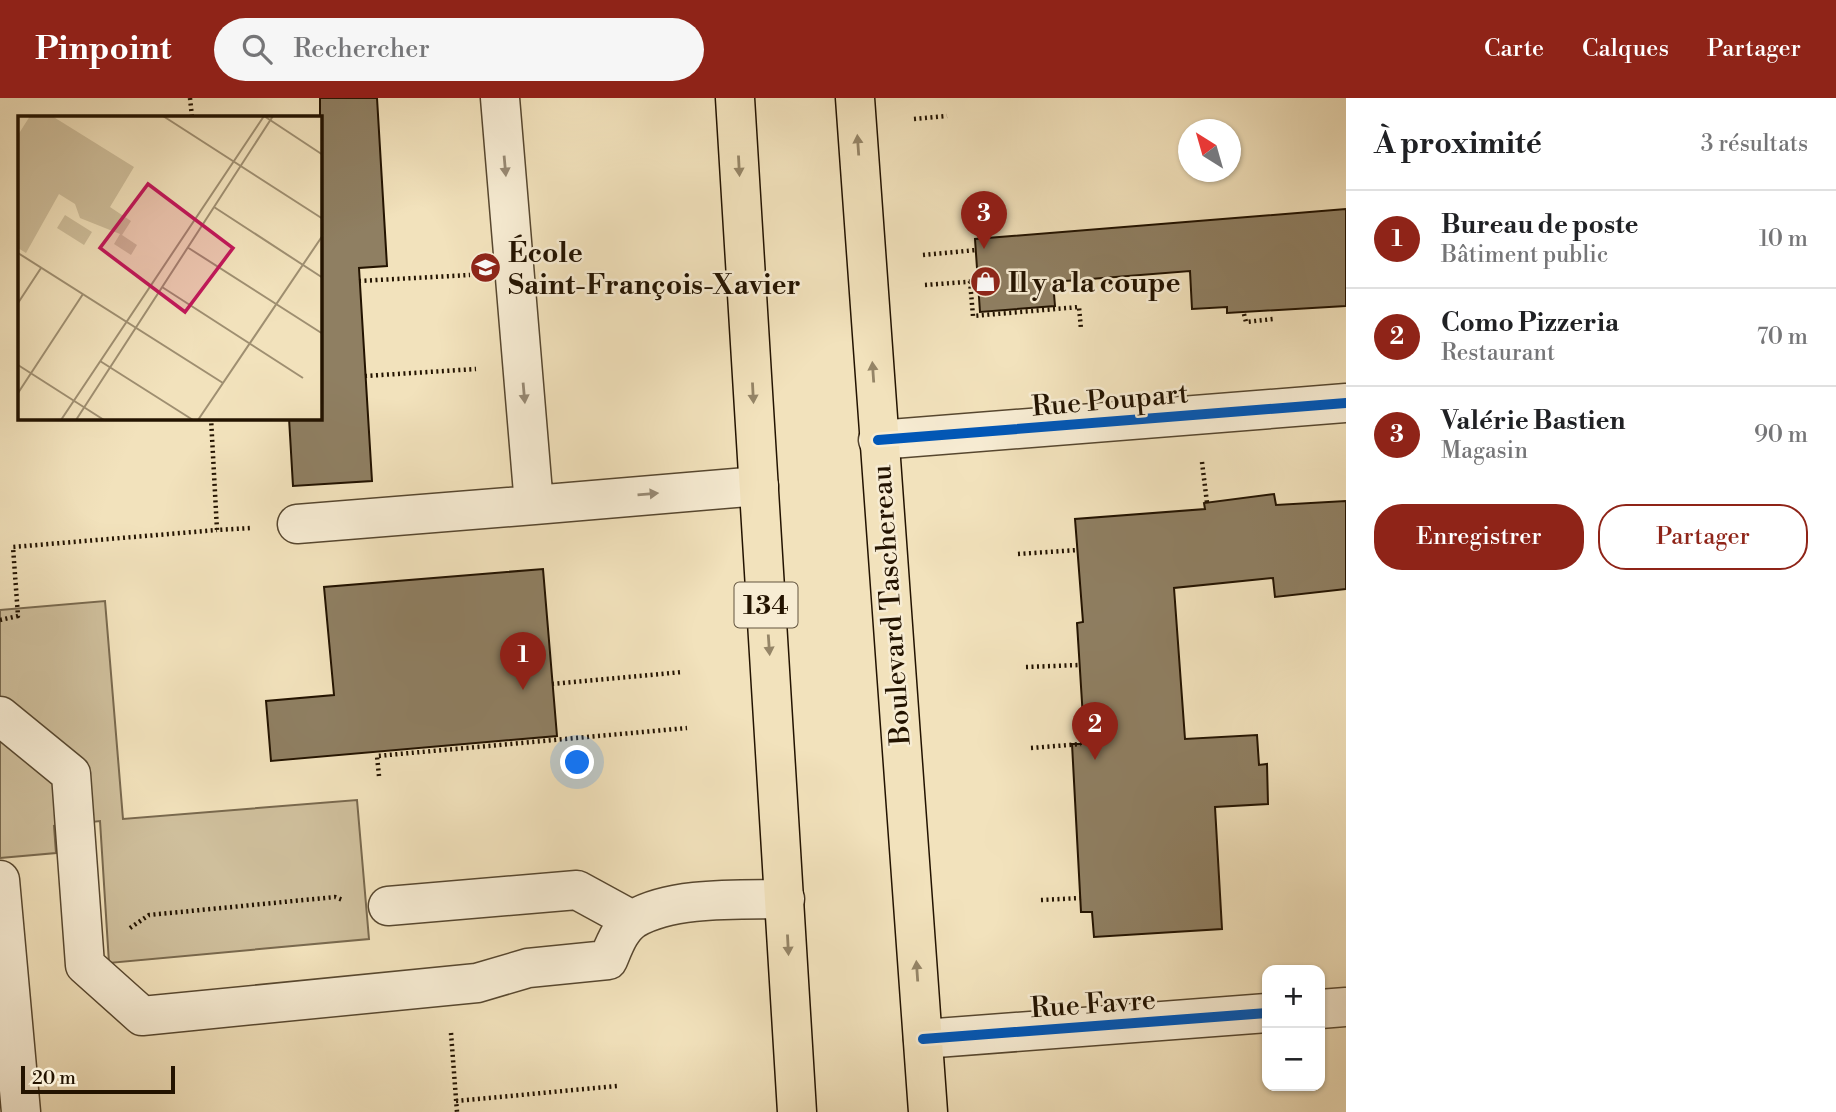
<!DOCTYPE html>
<html lang="fr">
<head>
<meta charset="utf-8">
<style>
	:root { --surface:#fff; --page:#f6f6f6; --text:#202124; --muted:#757577; --line:#e0e0e0; --accent:#8f2418 }
	body { margin:0; font-family:"Libre Bodoni",serif; background:var(--page); color:var(--text) }
	.controls { position:absolute; right:21px; bottom:21px; display:grid; overflow:hidden; border-radius:14px; box-shadow:0 2px 5px #0004 }
	.controls button { width:63px; height:63px; display:grid; place-items:center; padding:0; border:0; border-bottom:2px solid var(--line); background:var(--surface); color:var(--text); font:35px sans-serif }
	.compass { position:absolute; left:1178px; top:21px; width:63px; height:63px; border-radius:50%; background:var(--surface); box-shadow:0 2px 5px #0004; rotate:323deg }
	.scale { position:absolute; left:21px; bottom:18px; width:154px; box-sizing:border-box; padding-left:7px; border:4px solid #231300; border-top:0; font-size:19px; line-height:24px; white-space:nowrap; color:#231300; -webkit-text-stroke:5px #f7ecd3; paint-order:stroke }
	.you { position:absolute; left:578px; top:665px; width:24px; height:24px; margin:-18px; border:5px solid #fff; border-radius:50%; background:#1a73e8; box-shadow:0 0 0 10px #1a73e833 }
	.badge { display:grid; place-items:center; width:46px; height:46px; border-radius:50%; background:var(--accent); color:#fff; font-size:23px; font-weight:700 }
	.pin { position:absolute; translate:-50% -58px; filter:drop-shadow(0 2px 4px #0008) }
	.pin::after { content:''; position:absolute; top:37px; width:24px; height:21px; background:inherit; clip-path:polygon(0 0,100% 0,50% 100%) }
	.list { margin:0; padding:0; list-style:none }
	h2 { display:flex; justify-content:space-between; align-items:center; height:91px; margin:0; padding:0 28px; font-size:30px }
	h2 small { font-size:23px; font-weight:400; color:var(--muted) }
	.list li { display:grid; grid-template-columns:46px 1fr auto; gap:21px; align-items:center; box-sizing:border-box; height:98px; padding:0 28px; border-top:2px solid var(--line) }
	.list b { display:block; font-size:26px; white-space:nowrap }
	.list p { margin:0; font-size:23px; white-space:nowrap; color:var(--muted) }
	.list em { font-size:23px; font-style:normal; color:var(--muted) }
	.actions { display:flex; gap:14px; padding:21px 28px }
	.actions a { flex:1; padding:16px 0; border:2px solid var(--accent); border-radius:28px; text-align:center; font-size:24px; color:var(--accent) }
	.actions .main { background:var(--accent); color:#fff }
	.icon { flex:none; width:38px; height:38px; fill:none; stroke:currentColor; stroke-width:2; stroke-linecap:round; stroke-linejoin:round }
	.map { position:relative; flex:none; width:1346px; height:1014px; overflow:hidden }
	header { display:flex; align-items:center; gap:42px; box-sizing:border-box; height:98px; padding:0 35px; background:var(--accent); color:#fff }
	header strong { font-size:33px }
	nav { display:flex; gap:38px; margin-inline-start:auto; font-size:24px }
	.search { width:490px; height:63px; background:var(--page); display:flex; align-items:center; gap:18px; box-sizing:border-box; padding:0 24px; border-radius:38px; color:var(--muted); font-size:26px }
	main { display:flex }
	aside { flex:1; background:var(--surface) }
	.map>svg:first-child { display:block }
	.green { fill:#cfbf9c; stroke:#79694e; stroke-width:2 }
	.building { fill:#8f7f62; stroke:#231300; stroke-width:2 }
	.lines { fill:none; stroke-linecap:round; stroke-linejoin:round }
	.minor-casing { stroke:#57472f; stroke-width:41 }
	.major-casing { stroke:#231300; stroke-width:41 }
	.path { stroke:#231300; stroke-width:4.5; stroke-dasharray:2 3.5; stroke-linecap:butt }
	.minor { stroke:#f7ecd3; stroke-width:38 }
	.major { stroke:#f2e2bc; stroke-width:38 }
	.cycleway-casing { stroke:#f7ecd3; stroke-width:15 }
	.cycleway { stroke:#0057b8; stroke-width:10 }
	.oneway { fill:#958567 }
	.oneway2 { fill:#988a74 }
	.labels { text-anchor:middle; stroke-width:5; stroke-linejoin:round; paint-order:stroke }
	.shield { fill:#f7ecd3; stroke:#63543f; stroke-width:2 }
	.shield-label { font-size:26px; font-weight:bold; fill:#231300 }
	.poi-label { font-size:28px; font-weight:bold; fill:#231300; stroke:#f7ecd3; text-anchor:start }
	.street-label { font-size:28px; fill:#231300; stroke:#f7ecd3 }
	.inset-road { fill:none; stroke:#9f8f71; stroke-width:2 }
	.view { fill:#c2185b; fill-opacity:0.15; stroke:#c2185b; stroke-width:3.5 }
	.inset-edge { fill:none; stroke:#231300; stroke-width:3.5 }
</style>
</head>
<body>
<header>
<strong>Pinpoint</strong>
<div class="search"><svg class="icon" aria-label="search" viewBox="0 0 24 24"><circle cx="10" cy="10" r="6"/><path d="M15 15l6 6"/></svg>Rechercher</div>
<nav><a>Carte</a><a>Calques</a><a>Partager</a></nav>
</header>
<main>
<div class="map">
<svg width="1346" height="1014" viewBox="0 0 1346 1014">
	<rect width="100%" height="100%" fill="#f2e2bc"/>
	<filter id="stains"><feTurbulence type="fractalNoise" baseFrequency=".00286" numOctaves="4"/><feColorMatrix values="0 0 0 0 .2 0 0 0 0 .09 0 0 0 0 .02 0 0 0 .5 -.17"/></filter>
	<radialGradient id="worn" r=".72"><stop offset=".6" stop-color="#630" stop-opacity="0"/><stop offset="1" stop-color="#630" stop-opacity=".3"/></radialGradient>
	<!-- green -->
	<path class="green" d="M 105,503 L 123,721 L 357,702 L 369,841 L 109,865 L 100,723 L 54,728 L 56,755 L 0,760 L 0,512 Z"/>
	<!-- building -->
	<path class="building" d="M 320,0 L 377,0 L 387,168 L 359,170 L 372,383 L 293,388 L 289,320 L 320,320 Z
		M 1346,111 L 1346,208 L 1227,215 L 1227,209 L 1192,211 L 1190,173 L 1053,184 L 1055,208 L 980,214 L 975,141 Z
		M 1274,396 L 1276,407 L 1346,403 L 1346,491 L 1275,499 L 1273,480 L 1174,490 L 1185,641 L 1257,637 L 1259,667 L 1267,666 L 1268,706 L 1215,709 L 1222,831 L 1094,839 L 1092,814 L 1081,814 L 1072,646 L 1081,646 L 1080,636 L 1084,636 L 1077,525 L 1083,524 L 1075,421 L 1205,411 L 1204,405 Z
		M 543,471 L 557,638 L 271,663 L 266,603 L 334,597 L 324,489 Z"/>
	<g class="lines">
		<defs>
			<path id="minor" d="M 500,0 L 534,407 L 759,388
				M 878,342 L 1346,305
				M 297,426 L 534,407
				M 0,618 L 71,676 L 85,867 L 142,918 L 477,885 L 528,870 L 608,862 C 614,848 620,830 634,821 C 673,798 741,802 785,801
				M 0,782 L 21,1014
				M 388,808 L 577,792 L 632,822
				M 1320,911 L 1346,909
				M 923,941 L 1267,915"/>
			<path id="major" d="M 735,0 L 797,1014
				M 855,0 L 928,1014"/>
		</defs>
		<!-- minor casing -->
		<use href="#minor" class="minor-casing"/>
		<!-- major casing -->
		<use href="#major" class="major-casing"/>
		<!-- path -->
		<path class="path" d="M 190,0 L 192,19
			M 914,21 L 947,18
			M 923,157 L 976,152
			M 359,183 L 470,177
			M 970,183 L 973,218 L 1079,209 L 1081,231
			M 925,187 L 979,183
			M 1244,216 L 1246,224 L 1273,221
			M 365,278 L 476,271
			M 211,320 L 217,432 L 251,430
			M 1202,364 L 1207,405
			M 1018,456 L 1077,452
			M 0,522 L 18,518 L 13,449 L 217,432
			M 1026,569 L 1080,567
			M 552,586 L 682,574
			M 1031,650 L 1081,646
			M 379,678 L 377,658 L 687,630
			M 1041,802 L 1081,800
			M 130,830 L 149,817 L 335,799 L 343,802
			M 451,935 L 457,1014
			M 456,1003 L 617,988"/>
		<!-- minor -->
		<use href="#minor" class="minor"/>
		<!-- major -->
		<use href="#major" class="major"/>
		<defs>
			<path id="cycleway" d="M 878,342 L 1346,305
				M 923,941 L 1267,915"/>
		</defs>
		<!-- cycleway casing -->
		<use href="#cycleway" class="cycleway-casing"/>
		<!-- cycleway -->
		<use href="#cycleway" class="cycleway"/>
	</g>
	<!-- one-way arrows -->
	<defs><path id="oneway-solid" d="M-6-.8H1V-3.2L6.5 0L1 3.2V.8H-6Z" transform="scale(1.75)"/></defs>
	<g class="oneway">
		<use href="#oneway-solid" transform="translate(858 47) rotate(-94)"/>
		<use href="#oneway-solid" transform="translate(739 68) rotate(87)"/>
		<use href="#oneway-solid" transform="translate(873 274) rotate(-94)"/>
		<use href="#oneway-solid" transform="translate(753 295) rotate(87)"/>
		<use href="#oneway-solid" transform="translate(769 547) rotate(86)"/>
		<use href="#oneway-solid" transform="translate(788 847) rotate(87)"/>
		<use href="#oneway-solid" transform="translate(917 873) rotate(-94)"/>
	</g>
	<g class="oneway2">
		<use href="#oneway-solid" transform="translate(505 68) rotate(85)"/>
		<use href="#oneway-solid" transform="translate(524 295) rotate(85)"/>
		<use href="#oneway-solid" transform="translate(648 396) rotate(-5)"/>
	</g>
	<!-- icons -->
	<defs>
		<symbol id="school-disc" viewBox="-11 -11 22 22"><circle r="9.5" fill="#8f2418" stroke="#f7ecd3"/><path d="M0-5L7-2L0 1L-7-2ZM-4 1L0 2.5L4 1V4Q0 6-4 4Z" fill="#fff"/></symbol>
		<symbol id="shop-disc" viewBox="-11 -11 22 22"><circle r="9.5" fill="#8f2418" stroke="#f7ecd3"/><path d="M-5-2.5h2.3a2.7 3.5 0 0 1 5.4 0H5L5.5 6h-11ZM-1.5-2.5h3a1.5 2.3 0 0 0-3 0Z" fill="#fff"/></symbol>
	</defs>
	<g fill-rule="evenodd">
		<use href="#school-disc" x="468" y="152" width="35" height="35"/>
		<use href="#shop-disc" x="968" y="166" width="35" height="35"/>
	</g>
	<g class="labels">
		<!-- shield labels -->
		<rect class="shield" x="734.5" y="484.5" width="63" height="45" rx="5"/>
		<g class="shield-label">
			<text x="766" y="516">134</text>
		</g>
		<!-- poi labels -->
		<g class="poi-label">
			<text x="508" y="164">École<tspan x="508" dy="32">Saint-François-Xavier</tspan></text>
			<text x="1008" y="194">Il y a la coupe</text>
		</g>
		<!-- street labels -->
		<g class="street-label">
			<text transform="translate(1110 301) rotate(-5)" y="10">Rue Poupart</text>
			<text transform="translate(890 507) rotate(-94)" y="10">Boulevard Taschereau</text>
			<text transform="translate(1093 905) rotate(-4)" y="10">Rue Favre</text>
		</g>
	</g>
	<!-- overview -->
	<g transform="translate(18 18)">
		<rect width="304" height="304" fill="#f2e2bc"/>
		<path d="M 12,0 L 34,0 L 116,51 L 92,91 L 113,105 L 104,119 L 119,129 L 113,139 L 96,128 L 102,118 L 62,102 L 57,88 L 41,78 L 8,137 L 0,132 L 0,19 ZM 47,99 L 74,116 L 66,129 L 39,112 Z" fill="#cfbf9c"/>
		<path class="inset-road" d="M 145,0 L 305,103M 246,0 L 305,39M 196,91 L 305,162M 169,131 L 305,218M 0,137 L 205,267M 144,171 L 285,262M 0,187 L 23,152M 82,245 L 175,304M 0,249 L 86,304M 0,277 L 65,178M 43,304 L 246,0M 58,304 L 255,0M 180,304 L 305,119"/>
		<path class="view" d="M 130,68 L 215,132 L 167,196 L 82,132 Z"/>
		<rect width="304" height="304" class="inset-edge"/>
	</g>
	<rect width="100%" height="100%" filter="url(#stains)"/>
	<rect width="100%" height="100%" fill="url(#worn)"/>
</svg>
<div class="controls">
<button>+</button>
<button>−</button>
</div>
<svg class="compass" viewBox="-18 -18 36 36"><path d="M0-13l5 13h-10z" fill="#e53935"/><path d="M0 13l5-13h-10z" fill="#757577"/></svg>
<div class="scale">20 m</div>
<div class="you"></div>
<div class="pin badge" style="left:523px;top:592px">1</div>
<div class="pin badge" style="left:1095px;top:662px">2</div>
<div class="pin badge" style="left:984px;top:151px">3</div>
</div>
<aside>
<h2>À proximité<small>3 résultats</small></h2>
<ul class="list">
<li><span class="badge">1</span><div><b>Bureau de poste</b><p>Bâtiment public</p></div><em>10 m</em></li>
<li><span class="badge">2</span><div><b>Como Pizzeria</b><p>Restaurant</p></div><em>70 m</em></li>
<li><span class="badge">3</span><div><b>Valérie Bastien</b><p>Magasin</p></div><em>90 m</em></li>
</ul>
<div class="actions"><a class="main">Enregistrer</a><a>Partager</a></div>
</aside>
</main>
</body>
</html>
